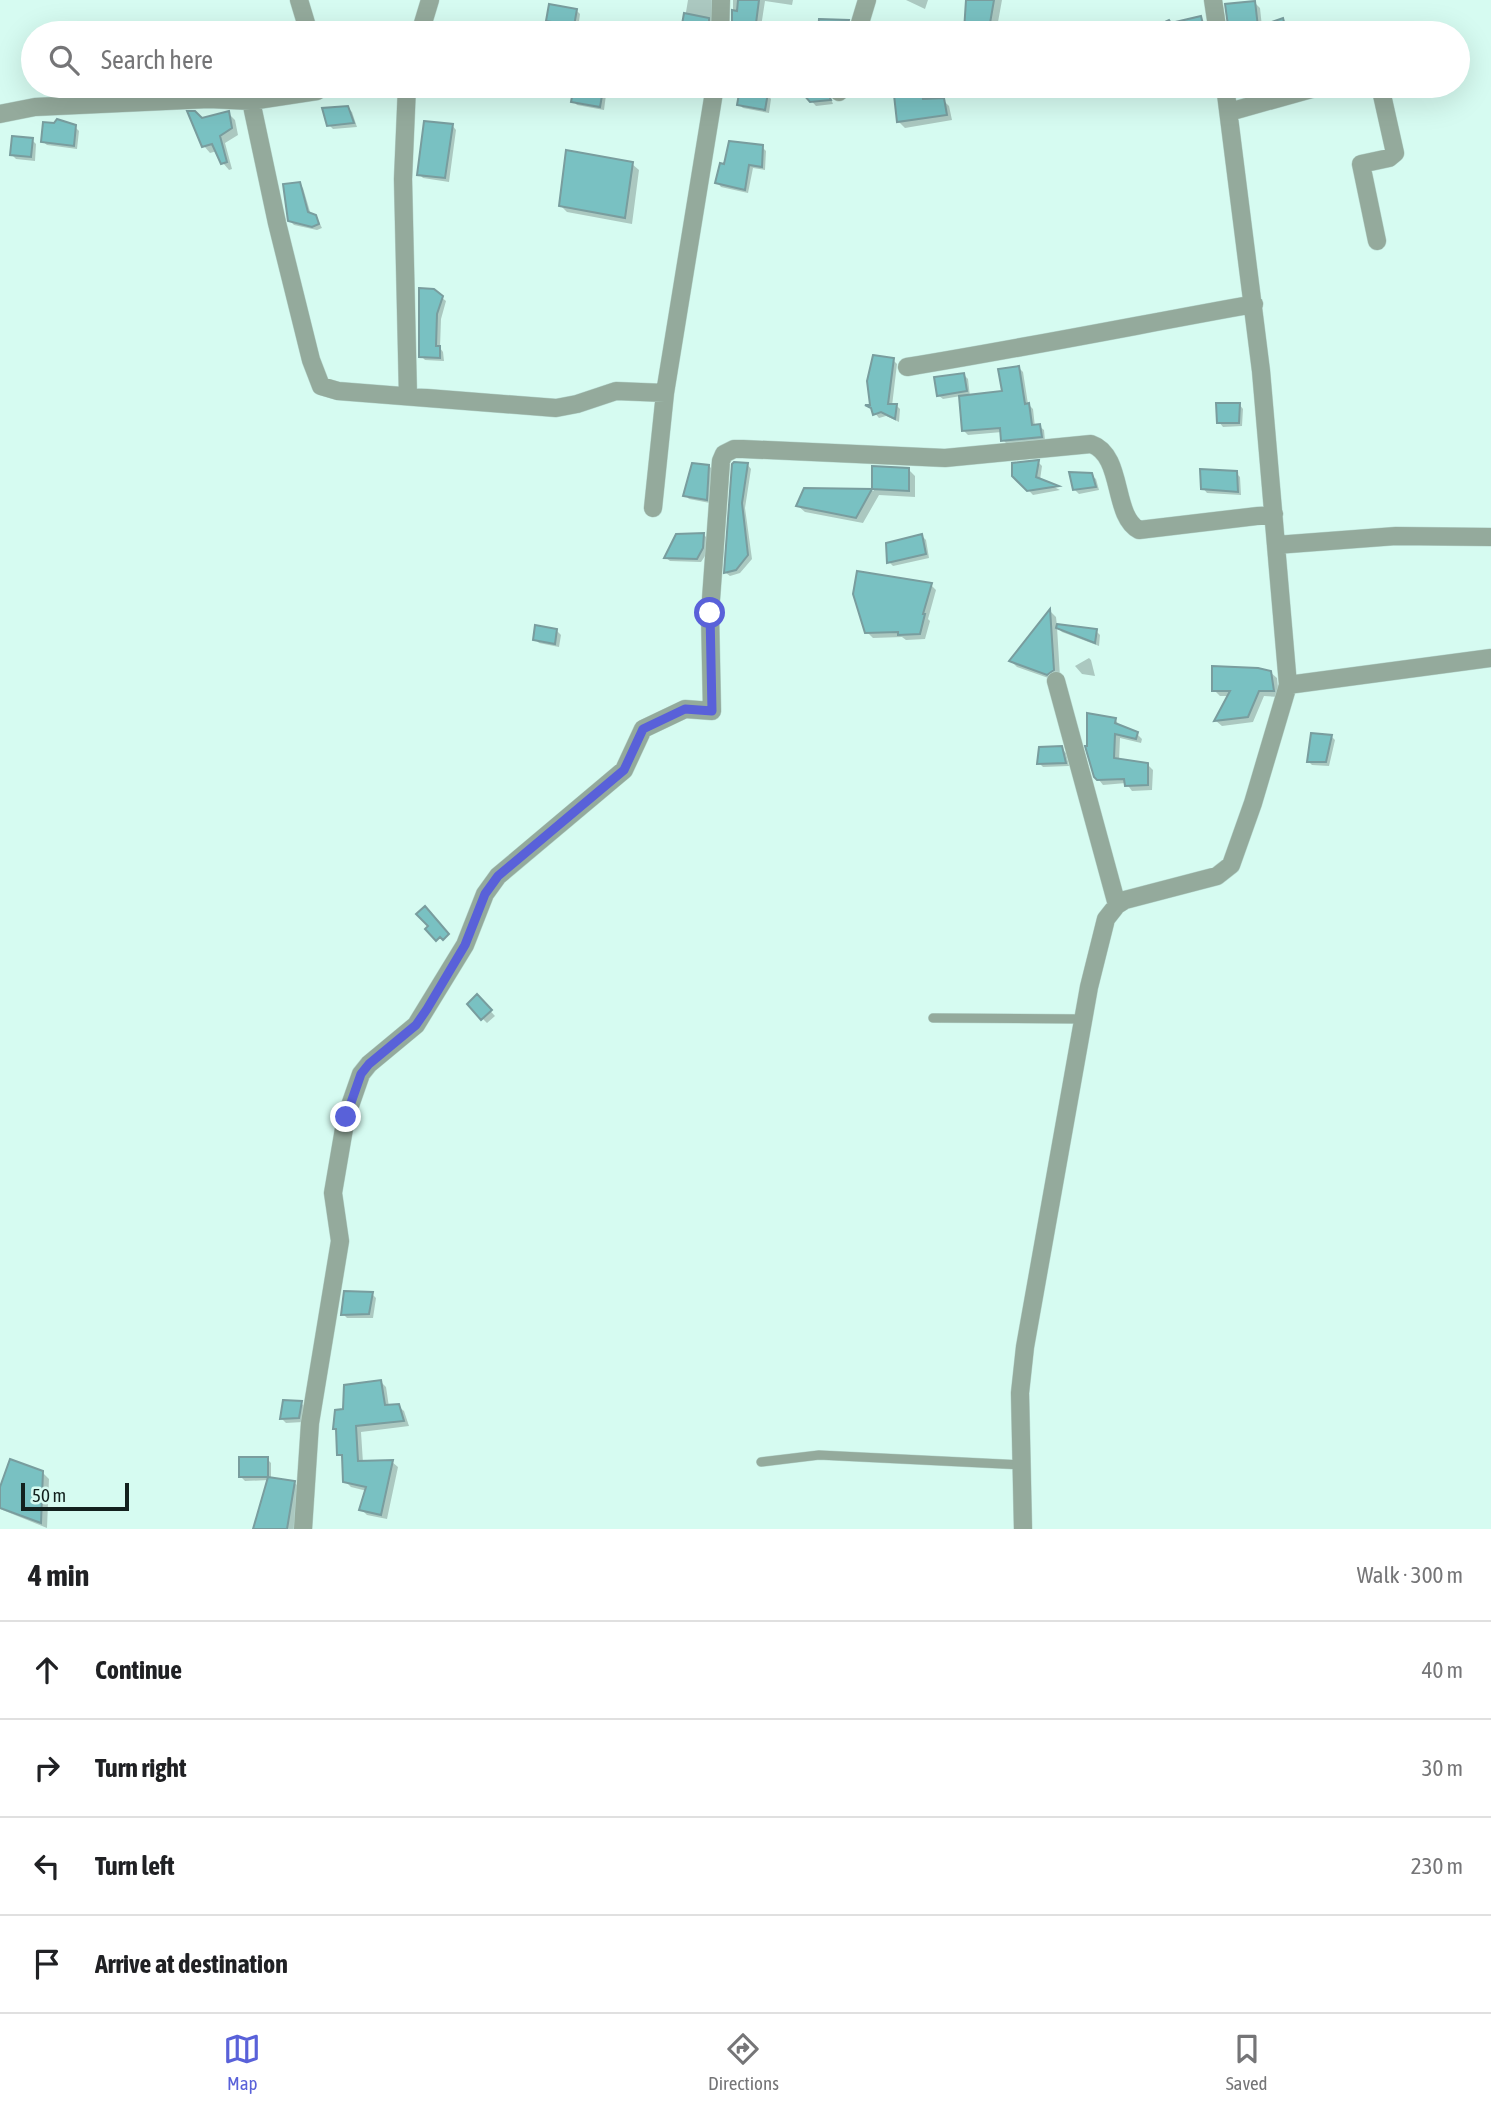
<!DOCTYPE html>
<html lang="en">
<head>
<meta charset="utf-8">
<style>
	:root { --surface:#fff; --page:#f2f2f2; --text:#202124; --muted:#757577; --line:#e0e0e0; --accent:#5961d9 }
	body { margin:0; font-family:"Asap Condensed",sans-serif; background:var(--page); color:var(--text) }
	.scale { position:absolute; left:21px; bottom:18px; width:108px; box-sizing:border-box; padding-left:7px; border:4px solid #13211e; border-top:0; font-size:19px; line-height:24px; white-space:nowrap; color:#13211e; -webkit-text-stroke:5px #d6fbf1; paint-order:stroke }
	.stop { position:absolute; width:21px; height:21px; margin:-16px; border:5px solid #5961d9; border-radius:50%; background:#fff }
	.stop.end { background:#5961d9; border-color:#fff; box-shadow:0 2px 7px #0008 }
	.list { margin:0; padding:0; list-style:none }
	h2 { display:flex; justify-content:space-between; align-items:center; height:91px; margin:0; padding:0 28px; font-size:30px }
	h2 small { font-size:23px; font-weight:400; color:var(--muted) }
	.list li { display:grid; grid-template-columns:46px 1fr auto; gap:21px; align-items:center; box-sizing:border-box; height:98px; padding:0 28px; border-top:2px solid var(--line) }
	.list b { display:block; font-size:26px; white-space:nowrap }
	.list em { font-size:23px; font-style:normal; color:var(--muted) }
	.icon { flex:none; width:38px; height:38px; fill:none; stroke:currentColor; stroke-width:2; stroke-linecap:round; stroke-linejoin:round }
	.map { position:relative; flex:none; width:1491px; height:1529px; overflow:hidden }
	.search { position:absolute; background:var(--surface); box-shadow:0 7px 28px #0002; left:21px; right:21px; top:21px; height:77px; display:flex; align-items:center; gap:18px; box-sizing:border-box; padding:0 24px; border-radius:38px; color:var(--muted); font-size:26px }
	.sheet { height:483px; background:var(--surface) }
	nav { display:flex; justify-content:space-around; align-items:center; box-sizing:border-box; height:98px; border-top:2px solid var(--line); background:var(--surface); font-size:19px; color:var(--muted) }
	nav a { display:grid; justify-items:center; gap:4px }
	nav .on { color:var(--accent) }
	.map>svg:first-child { display:block }
	.shadow { fill:#0003 }
	.building { fill:#79c1c2; stroke:#799d9e; stroke-width:2 }
	.lines { fill:none; stroke-linecap:round; stroke-linejoin:round }
	.lane-casing { stroke:#b7d8cf; stroke-width:10 }
	.street-casing { stroke:#b7d8cf; stroke-width:19 }
	.lane { stroke:#94aa9c; stroke-width:9 }
	.street { stroke:#94aa9c; stroke-width:18 }
	.route { stroke:#5961d9; stroke-width:9 }
</style>
</head>
<body>
<div class="map">
<svg width="1491" height="1529" viewBox="0 0 1491 1529">
	<rect width="100%" height="100%" fill="#d6fbf1"/>
	<!-- shadow -->
	<path class="shadow" d="M 688,0 L 717,0 L 714,33 L 687,33 L 683,30 Z
		M 733,0 L 793,0 L 792,5 L 765,1 L 760,33 L 739,32 L 733,26 Z
		M 906,0 L 928,0 L 925,9 Z
		M 969,0 L 1002,0 L 996,33 L 969,33 L 966,30 Z
		M 1255,3 L 1260,8 L 1262,27 L 1283,20 L 1288,25 L 1290,33 L 1231,33 L 1227,6 Z
		M 576,10 L 580,14 L 578,29 L 552,24 L 548,20 Z
		M 1200,18 L 1206,23 L 1208,33 L 1146,33 L 1169,23 L 1171,25 Z
		M 821,21 L 848,22 L 855,28 L 854,33 L 820,33 Z
		M 806,86 L 832,86 L 834,88 L 831,99 L 833,104 L 816,106 L 805,94 Z
		M 908,86 L 926,86 L 928,100 L 943,100 L 949,106 L 952,120 L 905,128 L 899,122 Z
		M 602,91 L 606,95 L 604,110 L 577,105 L 573,101 Z
		M 767,94 L 771,99 L 769,113 L 743,108 L 738,104 Z
		M 348,108 L 352,112 L 357,127 L 333,129 L 329,125 Z
		M 228,113 L 235,120 L 238,135 L 225,143 L 232,169 L 229,170 L 223,163 L 217,151 L 210,153 L 204,146 L 201,120 Z
		M 452,125 L 456,130 L 449,182 L 423,178 L 419,174 Z
		M 75,127 L 79,131 L 77,149 L 47,145 L 42,141 Z
		M 32,140 L 36,144 L 35,161 L 16,159 L 12,155 Z
		M 762,147 L 766,151 L 765,170 L 753,168 L 748,193 L 721,187 L 717,182 Z
		M 632,164 L 639,170 L 632,224 L 567,212 L 560,205 Z
		M 299,184 L 303,188 L 311,215 L 319,222 L 322,228 L 317,230 L 294,225 L 290,221 Z
		M 441,297 L 446,301 L 441,319 L 440,348 L 443,352 L 444,361 L 425,360 L 421,356 Z
		M 893,360 L 897,364 L 892,406 L 896,405 L 900,409 L 899,422 L 886,416 L 879,418 L 869,406 L 872,406 Z
		M 1019,368 L 1023,372 L 1028,404 L 1033,409 L 1035,427 L 1039,426 L 1044,430 L 1045,441 L 1007,444 L 1003,440 L 1002,432 L 968,435 L 964,431 L 961,396 L 943,399 L 938,395 L 964,375 L 968,379 L 970,397 L 1004,393 Z
		M 1239,404 L 1243,409 L 1242,426 L 1223,427 L 1219,422 Z
		M 1038,462 L 1042,466 L 1040,480 L 1060,490 L 1033,495 L 1014,475 Z
		M 734,464 L 747,464 L 751,469 L 745,508 L 752,559 L 740,573 L 730,576 L 726,573 Z
		M 709,466 L 713,470 L 710,503 L 689,499 L 685,495 Z
		M 874,468 L 908,469 L 915,476 L 915,497 L 879,495 L 863,523 L 805,512 L 798,506 L 805,490 L 874,491 Z
		M 1236,473 L 1240,477 L 1241,495 L 1207,493 L 1203,488 Z
		M 1091,475 L 1096,479 L 1099,490 L 1079,494 L 1074,489 Z
		M 704,535 L 708,539 L 707,553 L 701,562 L 670,561 L 666,558 Z
		M 922,536 L 926,540 L 929,558 L 893,566 L 889,562 Z
		M 931,585 L 936,590 L 928,619 L 930,621 L 925,639 L 906,640 L 902,637 L 873,638 L 867,632 Z
		M 1050,611 L 1056,617 L 1057,626 L 1096,631 L 1100,635 L 1099,646 L 1062,632 L 1057,627 L 1060,677 L 1054,680 L 1017,667 L 1011,661 Z
		M 557,631 L 561,635 L 559,647 L 539,643 L 535,639 Z
		M 1089,658 L 1091,660 L 1095,676 L 1082,674 L 1075,666 Z
		M 1270,672 L 1277,678 L 1279,697 L 1264,696 L 1253,722 L 1222,726 L 1216,721 L 1230,696 L 1220,696 L 1214,690 Z
		M 1115,719 L 1120,727 L 1137,734 L 1142,739 L 1141,743 L 1120,738 L 1119,760 L 1148,765 L 1153,770 L 1152,790 L 1132,791 L 1126,783 L 1103,785 L 1096,776 Z
		M 1331,736 L 1335,740 L 1329,766 L 1312,765 L 1308,761 Z
		M 1061,748 L 1066,753 L 1069,766 L 1043,767 L 1039,763 Z
		M 477,997 L 495,1016 L 487,1023 L 469,1005 Z
		M 372,1294 L 376,1298 L 373,1318 L 347,1318 L 343,1314 Z
		M 380,1381 L 386,1387 L 389,1407 L 398,1406 L 404,1411 L 409,1426 L 361,1432 L 363,1463 L 392,1462 L 398,1467 L 387,1519 L 367,1515 L 361,1509 L 367,1491 L 351,1487 L 345,1481 L 344,1459 L 339,1454 L 338,1432 L 334,1428 L 345,1411 Z
		M 301,1403 L 305,1407 L 303,1422 L 286,1423 L 282,1419 Z
		M 267,1459 L 271,1463 L 271,1479 L 294,1482 L 300,1489 L 294,1529 L 255,1529 L 269,1480 L 245,1481 L 241,1477 Z
		M 42,1472 L 49,1479 L 47,1528 L 0,1509 L 0,1492 Z"/>
	<!-- building -->
	<path class="building" d="M 738,0 L 759,0 L 755,31 L 732,27 L 732,10 L 737,11 Z
		M 966,0 L 994,0 L 989,29 L 964,31 Z
		M 1255,1 L 1258,27 L 1283,18 L 1287,33 L 1229,33 L 1225,4 Z
		M 549,4 L 577,9 L 574,26 L 546,21 Z
		M 684,13 L 709,18 L 709,33 L 681,30 Z
		M 1201,16 L 1205,33 L 1142,33 L 1169,20 L 1171,23 Z
		M 819,19 L 849,20 L 846,33 L 818,33 Z
		M 574,86 L 603,90 L 600,107 L 571,102 Z
		M 804,86 L 829,86 L 828,94 L 831,100 L 810,102 L 803,94 Z
		M 893,86 L 922,86 L 923,99 L 944,98 L 947,115 L 897,122 Z
		M 740,88 L 768,93 L 765,110 L 737,105 Z
		M 348,106 L 354,123 L 327,126 L 322,108 Z
		M 187,111 L 195,111 L 202,118 L 229,111 L 232,128 L 220,136 L 227,162 L 221,164 L 212,144 L 202,147 Z
		M 57,119 L 76,125 L 74,146 L 41,142 L 43,122 L 54,123 Z
		M 424,121 L 453,124 L 445,178 L 417,175 Z
		M 12,136 L 33,138 L 31,157 L 10,155 Z
		M 729,141 L 763,145 L 762,167 L 749,165 L 745,190 L 715,183 L 720,163 L 724,164 Z
		M 566,150 L 633,162 L 625,218 L 559,206 Z
		M 300,182 L 308,212 L 316,215 L 319,224 L 312,227 L 288,221 L 283,184 Z
		M 419,288 L 434,289 L 443,296 L 437,314 L 436,346 L 440,346 L 440,358 L 419,357 Z
		M 873,355 L 894,358 L 888,404 L 897,404 L 895,419 L 881,412 L 873,415 L 871,408 L 865,405 L 870,405 L 867,381 Z
		M 1019,366 L 1025,404 L 1029,403 L 1032,425 L 1040,424 L 1042,437 L 1001,441 L 1000,428 L 962,431 L 959,396 L 1002,391 L 998,369 Z
		M 964,373 L 967,391 L 937,396 L 934,377 Z
		M 1216,403 L 1240,403 L 1239,423 L 1217,423 Z
		M 1039,460 L 1036,477 L 1059,486 L 1027,491 L 1012,476 L 1012,463 Z
		M 734,462 L 748,463 L 742,503 L 748,555 L 736,570 L 724,573 L 732,464 Z
		M 692,463 L 709,465 L 707,500 L 683,496 Z
		M 872,466 L 909,468 L 909,491 L 872,489 Z
		M 1200,469 L 1237,471 L 1238,492 L 1201,489 Z
		M 1069,472 L 1092,473 L 1096,487 L 1073,490 Z
		M 804,488 L 872,489 L 856,518 L 796,506 Z
		M 704,533 L 703,548 L 697,559 L 664,558 L 676,534 Z
		M 922,534 L 926,554 L 887,563 L 886,543 Z
		M 857,571 L 932,583 L 923,614 L 925,614 L 920,634 L 898,635 L 898,632 L 865,633 L 853,594 Z
		M 1050,609 L 1054,670 L 1047,675 L 1009,661 Z
		M 1057,624 L 1097,629 L 1095,643 L 1056,628 Z
		M 535,625 L 557,629 L 555,644 L 533,640 Z
		M 1212,666 L 1258,668 L 1271,671 L 1274,691 L 1259,691 L 1248,717 L 1214,721 L 1230,691 L 1212,691 Z
		M 1087,713 L 1116,718 L 1115,723 L 1138,732 L 1136,739 L 1115,734 L 1114,758 L 1148,763 L 1148,785 L 1125,786 L 1124,779 L 1097,780 L 1094,777 L 1085,746 L 1087,746 Z
		M 1311,733 L 1332,735 L 1326,762 L 1307,762 Z
		M 1062,746 L 1066,763 L 1037,764 L 1039,747 Z
		M 425,906 L 449,934 L 443,940 L 440,937 L 436,941 L 425,929 L 428,926 L 416,914 Z
		M 477,994 L 492,1010 L 481,1020 L 467,1004 Z
		M 344,1291 L 373,1292 L 369,1314 L 341,1315 Z
		M 381,1380 L 385,1405 L 399,1404 L 404,1421 L 356,1426 L 358,1461 L 393,1460 L 381,1515 L 359,1510 L 366,1487 L 343,1482 L 342,1455 L 337,1455 L 336,1429 L 333,1429 L 335,1410 L 343,1409 L 344,1385 Z
		M 283,1400 L 302,1401 L 299,1418 L 280,1419 Z
		M 239,1457 L 268,1457 L 268,1477 L 239,1477 Z
		M 10,1459 L 43,1471 L 41,1523 L 0,1508 L 0,1487 Z
		M 268,1477 L 295,1481 L 287,1529 L 253,1529 Z"/>
	<g class="lines">
		<defs>
			<path id="lane" d="M 933,1018 L 1083,1019
				M 761,1462 L 819,1455 L 1021,1465"/>
			<path id="street" d="M 299,0 L 309,33
				M 1213,0 L 1218,33
				M 420,33 L 430,0
				M 720,33 L 721,0
				M 857,33 L 867,0
				M 407,86 L 403,179 L 408,396
				M 1225,86 L 1261,371 L 1288,685
				M 839,92 L 841,86
				M 251,101 L 277,223 L 311,360 L 321,386 L 338,391 L 556,408 L 577,404 L 616,391 L 665,393 L 715,86
				M 1229,112 L 1322,86
				M 0,114 L 35,107 L 209,99 L 251,101 L 317,91 L 323,86
				M 1377,241 L 1361,164 L 1389,158 L 1395,153 L 1380,86
				M 907,367 C 1023,348 1138,325 1254,304
				M 653,508 L 665,393
				M 1276,545 L 1396,536 L 1491,537
				M 1056,681 L 1117,905
				M 303,1529 L 310,1423 L 340,1241 L 333,1193 L 346,1117 L 361,1074 L 369,1064 L 416,1025 L 465,945 L 485,894 L 498,876 L 624,770 L 643,729 L 685,709 L 712,711 L 710,613 L 721,461 L 724,454 L 734,449 L 743,449 L 945,458 L 1091,444 C 1124,455 1112,516 1139,530 L 1274,514
				M 1023,1529 L 1020,1393 L 1025,1347 L 1089,987 L 1106,919 L 1117,905 L 1125,900 L 1217,876 L 1231,865 L 1253,803 L 1288,685 L 1491,658"/>
		</defs>
		<!-- lane casing -->
		<use href="#lane" class="lane-casing"/>
		<!-- street casing -->
		<use href="#street" class="street-casing"/>
		<!-- lane -->
		<use href="#lane" class="lane"/>
		<!-- street -->
		<use href="#street" class="street"/>
	</g>
	<g class="lines">
		<!-- route -->
		<path class="route" d="M 346,1117 L 361,1074 L 369,1064 L 416,1025 L 427,1009 L 465,945 L 485,894 L 498,876 L 624,770 L 643,729 L 685,709 L 712,711 L 710,613"/>
	</g>
</svg>
<div class="scale">50 m</div>
<div class="stop" style="left:710px;top:613px"></div>
<div class="stop end" style="left:346px;top:1117px"></div>
<div class="search"><svg class="icon" aria-label="search" viewBox="0 0 24 24"><circle cx="10" cy="10" r="6"/><path d="M15 15l6 6"/></svg>Search here</div>
</div>
<section class="sheet">
<h2>4 min<small>Walk · 300 m</small></h2>
<ul class="list">
<li><svg class="icon" aria-label="ahead" viewBox="0 0 24 24"><path d="M12 20V5M6 11l6-6 6 6"/></svg><div><b>Continue</b></div><em>40 m</em></li>
<li><svg class="icon" aria-label="right" viewBox="0 0 24 24"><path d="M7 20v-9h11M14 6l5 5-5 5"/></svg><div><b>Turn right</b></div><em>30 m</em></li>
<li><svg class="icon" aria-label="left" viewBox="0 0 24 24"><path d="M17 20v-9H6M10 6l-5 5 5 5"/></svg><div><b>Turn left</b></div><em>230 m</em></li>
<li><svg class="icon" aria-label="arrive" viewBox="0 0 24 24"><path d="M6 21V4h12l-3 4 3 4H6"/></svg><div><b>Arrive at destination</b></div></li>
</ul>
</section>
<nav>
<a class="on"><svg class="icon" aria-label="map" viewBox="0 0 24 24"><path d="M3 6l6-2 6 2 6-2v14l-6 2-6-2-6 2zM9 4v14M15 6v14"/></svg>Map</a>
<a><svg class="icon" aria-label="directions" viewBox="0 0 24 24"><path d="M12 3l9 9-9 9-9-9zM9 14v-3h6M13 9l2 2-2 2"/></svg>Directions</a>
<a><svg class="icon" aria-label="saved" viewBox="0 0 24 24"><path d="M7 4h10v16l-5-4-5 4z"/></svg>Saved</a>
</nav>
</body>
</html>
